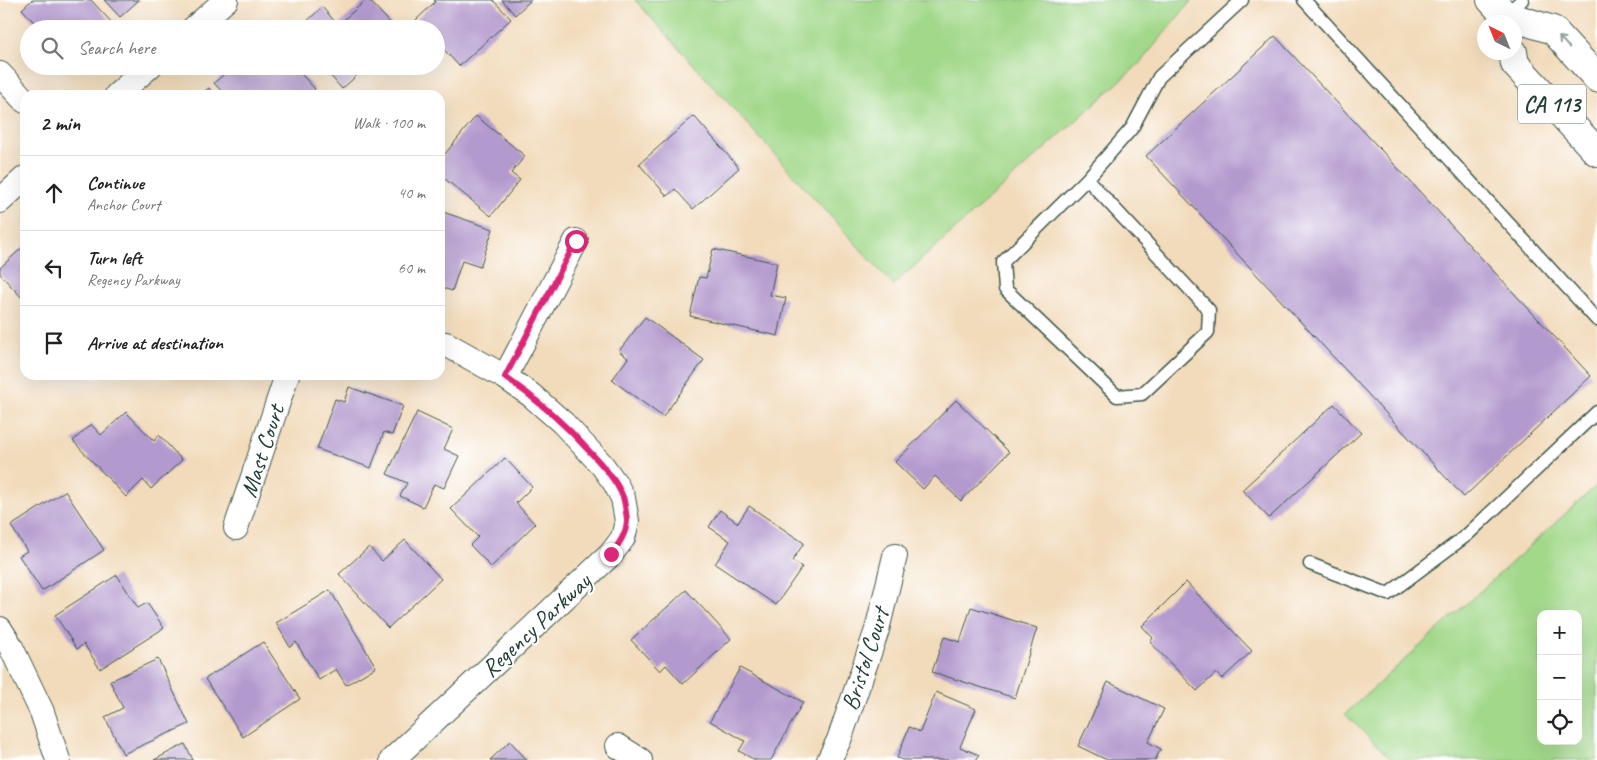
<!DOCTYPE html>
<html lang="en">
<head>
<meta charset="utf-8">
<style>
	:root { --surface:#fff; --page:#f2f2f2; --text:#202124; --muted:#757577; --line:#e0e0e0 }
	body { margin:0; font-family:Caveat,sans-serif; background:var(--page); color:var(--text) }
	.controls { position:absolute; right:15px; bottom:15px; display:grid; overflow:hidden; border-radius:10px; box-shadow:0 5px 20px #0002 }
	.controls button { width:45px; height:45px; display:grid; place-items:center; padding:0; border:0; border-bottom:1px solid var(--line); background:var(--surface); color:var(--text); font:25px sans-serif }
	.compass { position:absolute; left:1477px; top:15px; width:45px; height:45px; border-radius:50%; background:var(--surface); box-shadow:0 5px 20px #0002; rotate:317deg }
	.stop { position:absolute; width:15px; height:15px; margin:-11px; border:4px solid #db2777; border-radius:50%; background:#fff }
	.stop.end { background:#db2777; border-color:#fff; box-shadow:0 1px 5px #0008 }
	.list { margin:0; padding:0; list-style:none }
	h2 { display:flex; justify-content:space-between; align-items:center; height:65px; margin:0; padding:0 20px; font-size:21px }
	h2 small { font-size:16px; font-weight:400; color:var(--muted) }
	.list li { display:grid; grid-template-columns:32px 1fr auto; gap:15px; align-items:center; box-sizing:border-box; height:75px; padding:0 20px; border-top:1px solid var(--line) }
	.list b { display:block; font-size:19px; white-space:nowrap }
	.list p { margin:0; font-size:16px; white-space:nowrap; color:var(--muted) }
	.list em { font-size:16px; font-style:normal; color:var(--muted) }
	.icon { flex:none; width:28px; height:28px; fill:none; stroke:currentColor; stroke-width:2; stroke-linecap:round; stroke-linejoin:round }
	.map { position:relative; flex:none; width:1597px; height:760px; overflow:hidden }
	.search { position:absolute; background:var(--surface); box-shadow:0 5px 20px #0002; left:20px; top:20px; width:425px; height:55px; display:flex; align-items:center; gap:12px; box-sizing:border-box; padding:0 18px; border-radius:28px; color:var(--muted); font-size:19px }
	.panel { position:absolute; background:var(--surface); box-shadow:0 5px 20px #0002; left:20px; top:90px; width:425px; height:290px; border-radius:15px }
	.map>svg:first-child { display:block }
	.green { fill:#a1d889; stroke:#608a5e; fill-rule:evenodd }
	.building { fill:#b39ace }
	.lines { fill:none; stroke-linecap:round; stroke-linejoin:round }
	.lane-casing { stroke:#3f5548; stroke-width:15 }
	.street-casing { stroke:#3f5548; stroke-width:26 }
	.primary-casing { stroke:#3f5548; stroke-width:30 }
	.lane { stroke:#fff; stroke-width:12 }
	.street { stroke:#fff; stroke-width:24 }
	.primary { stroke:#fff; stroke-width:28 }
	.oneway { stroke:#8f9e9a }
	.route { stroke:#db2777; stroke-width:6 }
	.labels { text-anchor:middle; stroke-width:4; stroke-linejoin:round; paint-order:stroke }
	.shield { fill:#fff; stroke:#627771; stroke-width:1 }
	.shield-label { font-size:22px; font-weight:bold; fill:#1f3d34 }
	.street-label { font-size:24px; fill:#1f3d34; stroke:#fff }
</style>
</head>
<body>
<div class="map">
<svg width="1597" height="760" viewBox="0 0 1597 760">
	<rect width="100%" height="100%" fill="#fff"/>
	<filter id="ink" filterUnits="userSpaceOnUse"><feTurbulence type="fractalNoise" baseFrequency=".02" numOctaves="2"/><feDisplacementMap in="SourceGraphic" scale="10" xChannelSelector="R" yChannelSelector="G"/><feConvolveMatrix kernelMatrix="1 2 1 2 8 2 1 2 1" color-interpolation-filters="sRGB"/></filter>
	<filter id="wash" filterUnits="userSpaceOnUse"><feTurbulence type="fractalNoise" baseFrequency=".0096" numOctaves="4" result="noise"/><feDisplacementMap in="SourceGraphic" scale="20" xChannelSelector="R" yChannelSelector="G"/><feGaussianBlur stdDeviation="1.12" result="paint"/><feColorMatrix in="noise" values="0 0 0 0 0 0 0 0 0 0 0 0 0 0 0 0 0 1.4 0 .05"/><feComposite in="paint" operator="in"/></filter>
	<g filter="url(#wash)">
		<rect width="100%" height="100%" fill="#f2dbbb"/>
		<!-- green -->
		<path class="green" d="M 635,0 L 1192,0 L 1139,64 L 893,285 Z
			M 1597,485 L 1597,760 L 1392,760 L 1345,714 ZM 1541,614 L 1578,614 L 1578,741 L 1541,741 Z"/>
		<g id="blocks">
			<!-- building -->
			<path class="building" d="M 32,0 L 91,0 L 114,25 L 110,29 L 40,29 L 22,9 Z
				M 104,0 L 139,0 L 120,17 Z
				M 366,0 L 369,0 L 396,29 L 299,29 L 322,7 L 338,25 Z
				M 434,0 L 493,0 L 511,19 L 459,66 L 436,41 L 436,29 L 425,29 L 416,20 L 435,2 Z
				M 502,0 L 531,0 L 515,15 Z
				M 1275,36 L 1591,376 L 1464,497 L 1146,156 Z
				M 233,66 L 294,66 L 315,89 L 309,95 L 225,95 L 214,83 Z
				M 322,66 L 367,66 L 342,89 Z
				M 209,88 L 215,95 L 201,95 Z
				M 476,116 L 525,156 L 511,173 L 520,180 L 491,216 L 440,175 L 440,160 Z
				M 694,116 L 739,168 L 693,209 L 675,189 L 667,196 L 639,164 Z
				M 440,211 L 493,229 L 480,267 L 462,261 L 452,291 L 440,287 Z
				M 25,245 L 25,301 L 0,274 L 0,268 Z
				M 713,249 L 777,263 L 770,295 L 786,298 L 778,336 L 690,316 L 699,277 L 706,278 Z
				M 645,317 L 704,360 L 663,417 L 612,380 L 628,358 L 619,351 Z
				M 349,387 L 403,406 L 392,435 L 384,432 L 371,468 L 317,449 L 335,399 L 344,402 Z
				M 956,400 L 1009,452 L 961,501 L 935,476 L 923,489 L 895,462 Z
				M 1334,404 L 1361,433 L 1269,518 L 1242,490 Z
				M 126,412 L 154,441 L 159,435 L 182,460 L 151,489 L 143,480 L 126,497 L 73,441 L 91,424 L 101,435 Z
				M 417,412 L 453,429 L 444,449 L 459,456 L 444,488 L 434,484 L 423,507 L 400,496 L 407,483 L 387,474 Z
				M 505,458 L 532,487 L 516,503 L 535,524 L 491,567 L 470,545 L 478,537 L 451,509 Z
				M 65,491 L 104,550 L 42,591 L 19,556 L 27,551 L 11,526 Z
				M 749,506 L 804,543 L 792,561 L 802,567 L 776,605 L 715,564 L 730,541 L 709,527 L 720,510 L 738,523 Z
				M 405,540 L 441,579 L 388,628 L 339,574 L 369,547 L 382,561 Z
				M 117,575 L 138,608 L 147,603 L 164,628 L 100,669 L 84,644 L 77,649 L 55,615 Z
				M 1186,582 L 1252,651 L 1222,679 L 1216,673 L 1197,691 L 1150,642 L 1153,638 L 1142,626 Z
				M 330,590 L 376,667 L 346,685 L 336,669 L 319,680 L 296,642 L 290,647 L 276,623 Z
				M 686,590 L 731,639 L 683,684 L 666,665 L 660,671 L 631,640 Z
				M 971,607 L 1037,628 L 1015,698 L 932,672 L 944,637 L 960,642 Z
				M 263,642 L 300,699 L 243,737 L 205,679 Z
				M 158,659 L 189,724 L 123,754 L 105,717 L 123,708 L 110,681 Z
				M 740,668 L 803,702 L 771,760 L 755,760 L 739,751 L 745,741 L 710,721 Z
				M 1108,682 L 1164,709 L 1148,742 L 1161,749 L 1155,760 L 1107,760 L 1078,746 Z
				M 936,692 L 976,709 L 960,747 L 979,755 L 976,760 L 903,760 L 897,758 L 909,727 L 920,732 Z
				M 510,741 L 527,760 L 490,760 Z
				M 185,744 L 193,760 L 154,760 Z"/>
		</g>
	</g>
	<g filter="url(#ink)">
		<use href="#blocks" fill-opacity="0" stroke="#3f5548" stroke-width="1"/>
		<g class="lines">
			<defs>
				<path id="lane" d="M 1304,0 L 1597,320
					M 1505,15 L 1522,0
					M 1087,179 L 1209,310 L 1208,332 L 1142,394 L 1117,396 L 1005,289 L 1003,262 L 1087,179 L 1132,128 L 1159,77 L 1242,0
					M 1310,564 L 1388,594 L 1467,535 L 1597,412"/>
				<path id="street" d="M 193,29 L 226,0
					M 0,74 L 25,101
					M 117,95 L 150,66
					M 0,201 L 25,178
					M 505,377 L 576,241
					M 236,528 L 287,375
					M 0,629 L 10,645 L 42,712 L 58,760
					M 618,746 L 640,760
					M 392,760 L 611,554 L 623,538 L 627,521 L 623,498 L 615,483 L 602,465 L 563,423 L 531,395 L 505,377 L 446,344 L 440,343
					M 829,760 L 839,740 L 877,630 L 895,556"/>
				<path id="primary" d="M 1491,0 L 1505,15 L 1553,30 L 1597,78
					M 1513,52 L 1515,64 L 1597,152"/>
			</defs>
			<!-- lane casing -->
			<use href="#lane" class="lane-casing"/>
			<!-- street casing -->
			<use href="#street" class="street-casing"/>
			<!-- primary casing -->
			<use href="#primary" class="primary-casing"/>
			<!-- lane -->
			<use href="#lane" class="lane"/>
			<!-- street -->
			<use href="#street" class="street"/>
			<!-- primary -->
			<use href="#primary" class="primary"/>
		</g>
		<!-- one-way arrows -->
		<defs><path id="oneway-shaft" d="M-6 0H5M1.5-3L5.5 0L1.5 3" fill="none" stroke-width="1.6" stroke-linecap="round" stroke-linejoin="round" transform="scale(1.25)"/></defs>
		<use class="oneway" href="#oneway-shaft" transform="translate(1564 42) rotate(-133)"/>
	</g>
	<g class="lines" filter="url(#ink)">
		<!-- route -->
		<path class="route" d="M 576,241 L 505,377 C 537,399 565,424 591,453 C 603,466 616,480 623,497 C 625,503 626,513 627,519 C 627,533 619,544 611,554"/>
	</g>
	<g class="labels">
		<!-- shield labels -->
		<rect class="shield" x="1518" y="84.5" width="68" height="39" rx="4"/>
		<g class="shield-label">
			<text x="1552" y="112">CA 113</text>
		</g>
		<!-- street labels -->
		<g class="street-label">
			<text transform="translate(262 451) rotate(-72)" y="8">Mast Court</text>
			<text transform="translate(536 625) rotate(-43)" y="8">Regency Parkway</text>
			<text transform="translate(865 659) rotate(-72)" y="8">Bristol Court</text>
		</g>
	</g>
</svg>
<div class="controls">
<button>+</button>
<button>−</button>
<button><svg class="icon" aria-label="locate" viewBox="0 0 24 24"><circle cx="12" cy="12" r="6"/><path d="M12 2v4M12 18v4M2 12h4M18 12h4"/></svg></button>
</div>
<svg class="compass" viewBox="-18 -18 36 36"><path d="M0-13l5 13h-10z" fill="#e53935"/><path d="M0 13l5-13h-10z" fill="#757577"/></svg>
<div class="stop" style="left:576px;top:241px"></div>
<div class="stop end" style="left:611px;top:554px"></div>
<div class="search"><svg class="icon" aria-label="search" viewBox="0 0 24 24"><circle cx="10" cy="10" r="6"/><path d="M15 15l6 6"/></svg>Search here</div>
<section class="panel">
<h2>2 min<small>Walk · 100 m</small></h2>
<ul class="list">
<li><svg class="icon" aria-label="ahead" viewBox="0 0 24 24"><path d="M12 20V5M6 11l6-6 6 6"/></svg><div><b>Continue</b><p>Anchor Court</p></div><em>40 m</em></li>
<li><svg class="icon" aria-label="left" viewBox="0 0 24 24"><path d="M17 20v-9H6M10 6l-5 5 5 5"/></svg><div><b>Turn left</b><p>Regency Parkway</p></div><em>60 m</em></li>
<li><svg class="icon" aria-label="arrive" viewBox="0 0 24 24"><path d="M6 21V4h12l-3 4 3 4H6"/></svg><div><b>Arrive at destination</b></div></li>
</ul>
</section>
</div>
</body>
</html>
